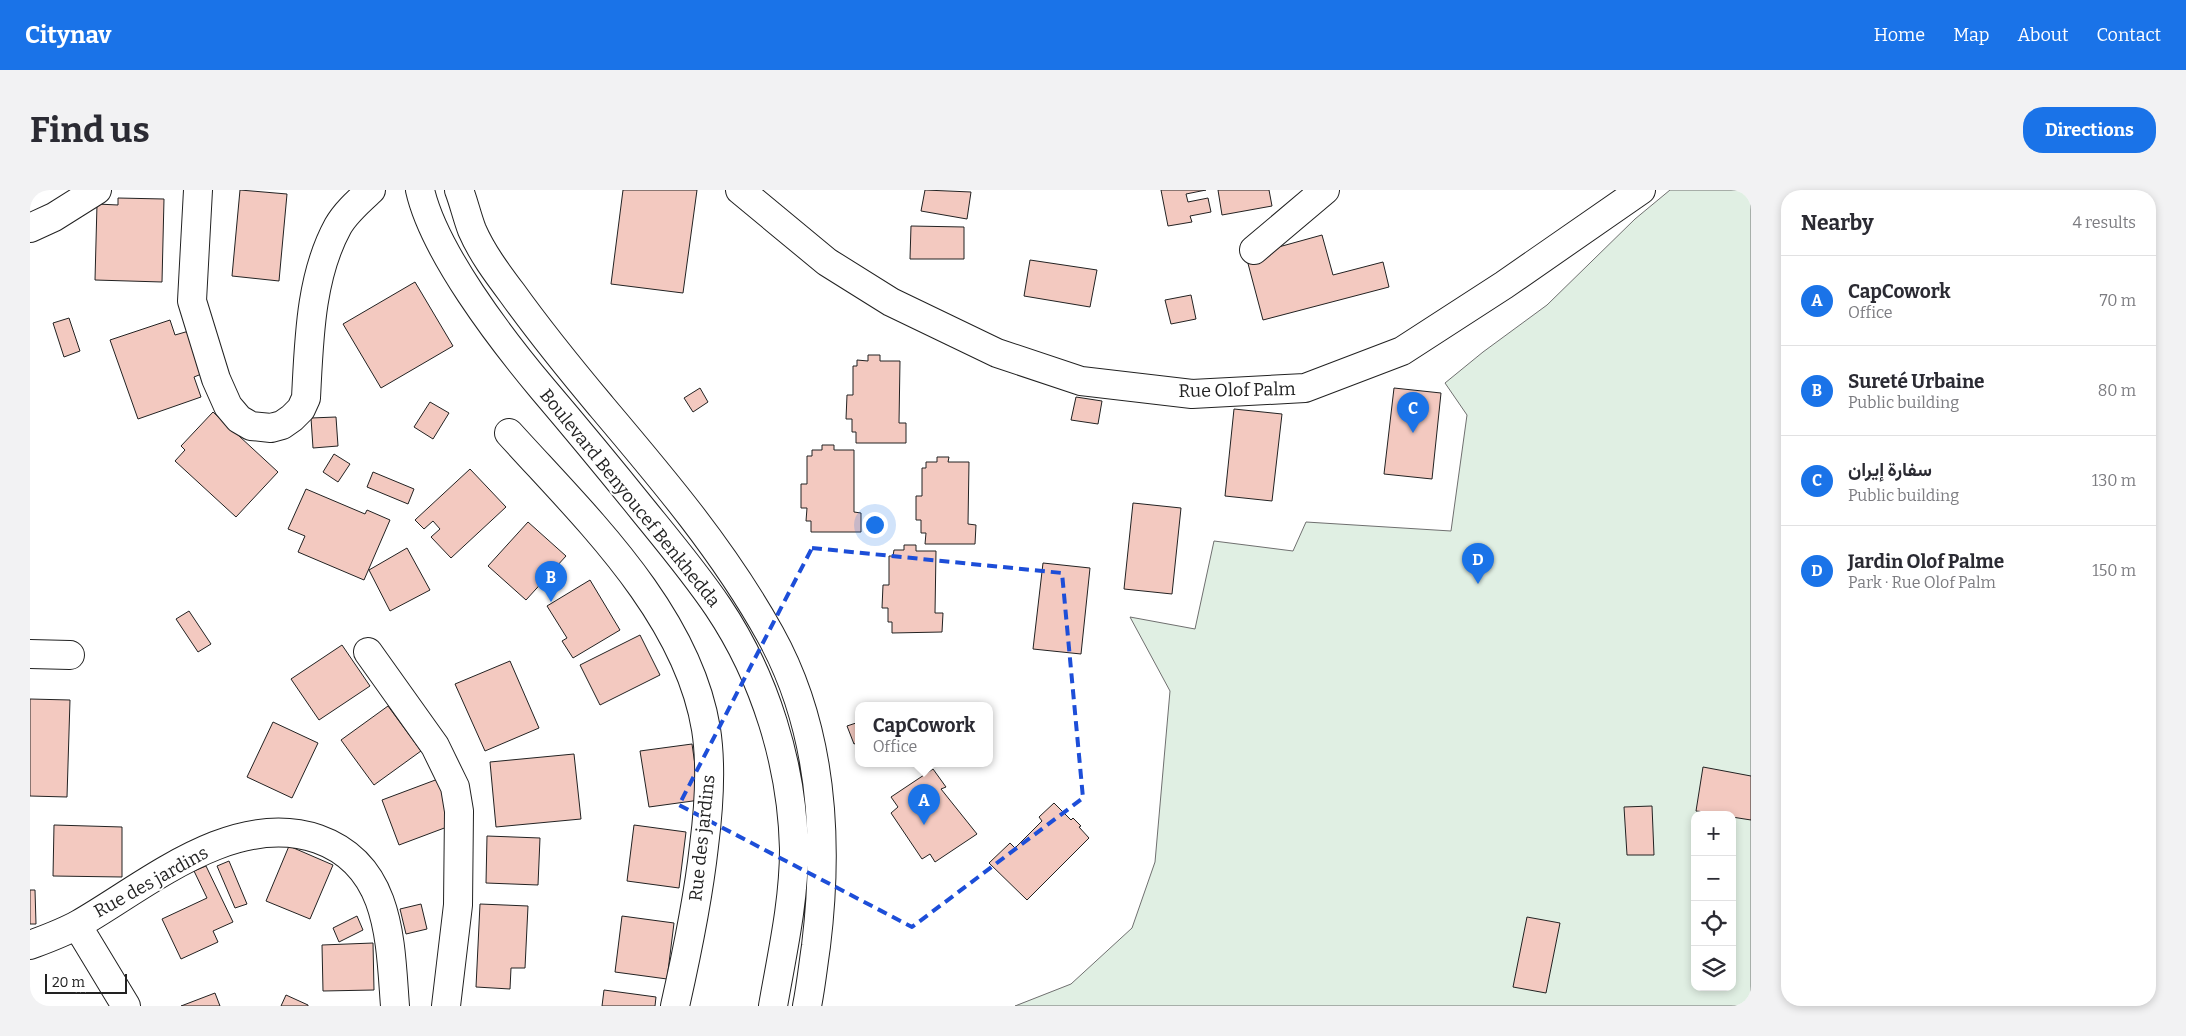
<!DOCTYPE html>
<html lang="en">
<head>
<meta charset="utf-8">
<style>
	:root { --surface:#fff; --page:#f2f2f3; --text:#2b2b33; --muted:#7c7c81; --line:#e1e1e2; --accent:#1a73e8 }
	body { margin:0; font-family:Bitter,Vazirmatn,serif; background:var(--page); color:var(--text) }
	.controls { position:absolute; right:15px; bottom:15px; display:grid; overflow:hidden; border-radius:10px; box-shadow:0 2px 8px #0003 }
	.controls button { width:45px; height:45px; display:grid; place-items:center; padding:0; border:0; border-bottom:1px solid var(--line); background:var(--surface); color:var(--text); font:25px sans-serif }
	.scale { position:absolute; left:15px; bottom:12px; width:82px; box-sizing:border-box; padding-left:5px; border:2px solid #222; border-top:0; font-size:14px; line-height:18px; white-space:nowrap; color:#222; -webkit-text-stroke:4px #fff; paint-order:stroke }
	.you { position:absolute; left:844px; top:334px; width:18px; height:18px; margin:-12px; border:4px solid #fff; border-radius:50%; background:#1a73e8; box-shadow:0 0 0 8px #1a73e833 }
	.badge { display:grid; place-items:center; width:32px; height:32px; border-radius:50%; background:var(--accent); color:#fff; font-size:16px; font-weight:700 }
	.pin { position:absolute; translate:-50% -41px; filter:drop-shadow(0 1px 2px #0008) }
	.pin::after { content:''; position:absolute; top:26px; width:18px; height:15px; background:inherit; clip-path:polygon(0 0,100% 0,50% 100%) }
	.popup { position:absolute; left:825px; top:512px; width:138px; height:65px; box-sizing:border-box; display:grid; place-content:center; border-radius:10px; background:var(--surface); filter:drop-shadow(0 1px 4px #0005); font-size:16px; white-space:nowrap; color:var(--muted) }
	.popup b { font-size:19px; color:var(--text) }
	.popup::after { content:''; position:absolute; left:50%; top:100%; margin-left:-10px; border:10px solid transparent; border-top-color:var(--surface) }
	.list { margin:0; padding:0; list-style:none }
	h2 { display:flex; justify-content:space-between; align-items:center; height:65px; margin:0; padding:0 20px; font-size:21px }
	h2 small { font-size:16px; font-weight:400; color:var(--muted) }
	.list li { display:grid; grid-template-columns:32px 1fr auto; gap:15px; align-items:center; box-sizing:border-box; height:90px; padding:0 20px; border-top:1px solid var(--line) }
	.list b { display:block; font-size:19px; white-space:nowrap }
	.list p { margin:0; font-size:16px; white-space:nowrap; color:var(--muted) }
	.list em { font-size:16px; font-style:normal; color:var(--muted) }
	.icon { flex:none; width:28px; height:28px; fill:none; stroke:currentColor; stroke-width:2; stroke-linecap:round; stroke-linejoin:round }
	.map { position:relative; flex:none; width:1721px; height:816px; overflow:hidden; border-radius:20px }
	header { display:flex; align-items:center; gap:30px; box-sizing:border-box; height:70px; padding:0 25px; background:var(--accent); color:#fff }
	header strong { font-size:24px }
	nav { display:flex; gap:28px; margin-inline-start:auto; font-size:18px }
	.intro { display:flex; align-items:center; justify-content:space-between; box-sizing:border-box; height:120px; padding:0 30px }
	h1 { margin:0; font-size:35px }
	.button { padding:12px 22px; border-radius:20px; background:var(--accent); color:#fff; font-size:18px; font-weight:700 }
	main { display:flex; gap:30px; padding:0 30px }
	aside { flex:1; background:var(--surface); border-radius:20px; box-shadow:0 2px 8px #0003 }
	.map>svg:first-child { display:block }
	.green { fill:#e0efe3; stroke:#6f6f6f; fill-rule:evenodd }
	.building { fill:#f3c9c0; stroke:#222 }
	.lines { fill:none; stroke-linecap:round; stroke-linejoin:round }
	.minor-casing { stroke:#222; stroke-width:30 }
	.major-casing { stroke:#222; stroke-width:30 }
	.minor { stroke:#fff; stroke-width:28 }
	.major { stroke:#fff; stroke-width:28 }
	.marked { fill:none; stroke:#1d4ed8; stroke-width:4; stroke-dasharray:10 6; stroke-linejoin:round }
	.labels { text-anchor:middle; stroke-width:4; stroke-linejoin:round; paint-order:stroke }
	.street-label { font-size:18px; fill:#222; stroke:#fff }
</style>
</head>
<body>
<header>
<strong>Citynav</strong>
<nav><a>Home</a><a>Map</a><a>About</a><a>Contact</a></nav>
</header>
<div class="intro"><h1>Find us</h1><a class="button">Directions</a></div>
<main>
<div class="map">
<svg width="1721" height="816" viewBox="0 0 1721 816">
	<rect width="100%" height="100%" fill="#fff"/>
	<!-- green -->
	<path class="green" d="M 1640,0 L 1721,0 L 1721,816 L 985,816 L 1041,794 L 1102,738 L 1125,672 L 1140,501 L 1100,427 L 1165,439 L 1184,351 L 1263,361 L 1276,332 L 1421,341 L 1437,225 L 1415,193 L 1453,162 L 1517,115 L 1605,29 ZM 1665,625 L 1702,625 L 1702,797 L 1665,797 Z"/>
	<!-- building -->
	<path class="building" d="M 210,0 L 257,4 L 249,91 L 202,86 Z
		M 593,0 L 667,0 L 653,103 L 581,94 Z
		M 895,0 L 941,2 L 937,29 L 891,21 Z
		M 1131,0 L 1176,0 L 1156,4 L 1158,12 L 1178,8 L 1181,22 L 1160,26 L 1162,32 L 1138,36 Z
		M 1188,0 L 1239,0 L 1242,16 L 1192,25 Z
		M 88,8 L 134,9 L 132,92 L 65,90 L 67,14 L 88,15 Z
		M 881,36 L 934,37 L 934,69 L 880,69 Z
		M 1292,45 L 1303,85 L 1353,72 L 1359,97 L 1233,130 L 1216,66 Z
		M 1000,70 L 1067,80 L 1060,117 L 994,106 Z
		M 385,92 L 423,156 L 351,198 L 313,134 Z
		M 1161,105 L 1166,129 L 1141,134 L 1135,110 Z
		M 39,128 L 50,161 L 34,167 L 23,133 Z
		M 140,130 L 145,145 L 159,141 L 174,183 L 164,187 L 171,207 L 108,229 L 80,150 Z
		M 838,165 L 850,165 L 850,171 L 870,171 L 869,233 L 876,233 L 876,253 L 826,253 L 826,242 L 822,242 L 822,229 L 816,229 L 817,205 L 823,205 L 823,176 L 827,176 L 827,170 L 838,171 Z
		M 670,198 L 678,212 L 663,222 L 654,208 Z
		M 1364,198 L 1411,203 L 1402,289 L 1354,284 Z
		M 1046,207 L 1072,211 L 1068,234 L 1041,230 Z
		M 400,212 L 419,223 L 403,249 L 384,237 Z
		M 1204,219 L 1252,224 L 1242,311 L 1195,306 Z
		M 183,222 L 248,282 L 206,327 L 145,271 L 155,260 L 151,256 Z
		M 306,227 L 308,256 L 283,258 L 281,228 Z
		M 792,255 L 804,255 L 804,260 L 824,260 L 824,322 L 831,323 L 831,342 L 781,342 L 781,331 L 776,331 L 777,318 L 771,318 L 771,294 L 777,294 L 777,266 L 782,266 L 782,260 L 792,260 Z
		M 304,264 L 320,274 L 308,292 L 293,282 Z
		M 907,267 L 919,267 L 918,272 L 939,272 L 938,334 L 946,335 L 945,354 L 895,354 L 896,343 L 891,343 L 891,330 L 886,330 L 886,306 L 892,306 L 892,278 L 896,278 L 896,272 L 907,272 Z
		M 440,279 L 476,317 L 421,368 L 401,347 L 410,339 L 403,331 L 394,339 L 385,330 Z
		M 343,282 L 384,299 L 378,314 L 337,297 Z
		M 276,299 L 335,324 L 337,320 L 360,330 L 334,390 L 268,362 L 275,346 L 258,339 Z
		M 1103,313 L 1151,318 L 1142,404 L 1094,399 Z
		M 498,332 L 536,366 L 496,410 L 458,376 Z
		M 874,355 L 886,355 L 886,361 L 906,361 L 905,423 L 913,423 L 912,442 L 862,443 L 862,432 L 858,432 L 858,418 L 852,418 L 853,395 L 859,395 L 859,366 L 863,366 L 864,360 L 874,360 Z
		M 377,358 L 400,400 L 360,421 L 339,380 Z
		M 1013,373 L 1060,378 L 1051,464 L 1003,459 Z
		M 560,390 L 590,440 L 543,468 L 532,451 L 537,448 L 517,416 Z
		M 159,421 L 181,454 L 168,462 L 146,429 Z
		M 610,445 L 630,485 L 570,515 L 550,475 Z
		M 312,455 L 340,496 L 289,530 L 261,489 Z
		M 480,471 L 509,538 L 455,561 L 425,494 Z
		M 0,509 L 40,510 L 37,607 L 0,606 Z
		M 358,516 L 391,561 L 344,595 L 311,550 Z
		M 243,532 L 288,553 L 262,608 L 217,587 Z
		M 829,532 L 829,552 L 824,554 L 817,536 Z
		M 662,554 L 670,610 L 619,617 L 610,561 Z
		M 544,564 L 551,629 L 466,637 L 460,572 Z
		M 1673,577 L 1721,586 L 1721,630 L 1702,627 L 1702,625 L 1666,621 Z
		M 903,579 L 916,597 L 911,599 L 947,644 L 905,672 L 900,664 L 892,669 L 861,623 L 868,617 L 861,607 Z
		M 408,589 L 425,634 L 369,655 L 352,610 Z
		M 1024,613 L 1041,630 L 1043,628 L 1051,636 L 1049,637 L 1059,648 L 997,710 L 959,673 L 980,653 L 985,658 L 1012,631 L 1009,627 Z
		M 1622,616 L 1624,665 L 1597,665 L 1594,617 Z
		M 24,635 L 92,637 L 92,687 L 23,686 Z
		M 604,635 L 656,642 L 649,698 L 597,691 Z
		M 457,646 L 510,648 L 508,695 L 456,693 Z
		M 259,656 L 303,675 L 280,729 L 236,711 Z
		M 199,671 L 217,714 L 205,718 L 187,676 Z
		M 176,676 L 203,732 L 183,741 L 188,752 L 151,769 L 132,729 L 177,708 L 164,681 Z
		M 0,700 L 5,700 L 6,734 L 0,734 Z
		M 391,714 L 397,739 L 376,744 L 370,719 Z
		M 450,714 L 498,716 L 495,778 L 481,778 L 480,799 L 446,797 Z
		M 327,726 L 333,740 L 309,752 L 303,738 Z
		M 592,726 L 644,733 L 637,789 L 585,782 Z
		M 1497,727 L 1530,733 L 1516,803 L 1483,797 Z
		M 343,753 L 344,800 L 293,801 L 292,755 Z
		M 574,800 L 626,807 L 625,816 L 572,816 Z
		M 185,803 L 190,816 L 151,816 Z
		M 256,805 L 278,815 L 278,816 L 251,816 Z"/>
	<g class="lines">
		<defs>
			<path id="minor" d="M 168,0 L 162,111 L 186,189 L 198,216 L 209,229 L 221,236 L 241,238 L 252,235 L 262,228 L 271,219 L 276,208 C 279,151 280,87 308,36 C 316,22 329,11 341,0
				M 710,0 L 797,72 L 861,112 L 967,163 L 1051,191 L 1162,204 L 1275,198 L 1372,161 L 1474,95 L 1611,0
				M 1224,60 L 1295,0
				M 479,243 C 555,327 657,423 676,539 C 682,577 679,617 674,656 C 668,710 657,763 645,816
				M 338,462 L 405,556 L 425,597 L 429,621 L 428,715 L 416,816
				M 0,464 L 40,465
				M 47,735 L 96,816
				M 0,755 C 16,749 33,743 49,734 C 117,695 203,620 288,649 C 361,675 360,751 365,816"/>
			<path id="major" d="M 390,0 C 404,62 471,149 512,198 C 546,238 580,279 613,320 C 639,352 665,383 688,417 C 735,487 762,574 764,659 C 764,712 752,764 743,816
				M 429,0 C 434,13 437,27 442,40 C 452,63 467,83 482,103 C 510,142 540,179 571,216 C 632,288 694,361 740,444 C 793,539 799,650 786,756 C 783,776 781,796 777,816
				M 0,38 L 24,27 L 67,0"/>
		</defs>
		<!-- minor casing -->
		<use href="#minor" class="minor-casing"/>
		<!-- major casing -->
		<use href="#major" class="major-casing"/>
		<!-- minor -->
		<use href="#minor" class="minor"/>
		<!-- major -->
		<use href="#major" class="major"/>
	</g>
	<!-- marked area -->
	<path class="marked" d="M 782,358 L 1032,383 L 1053,608 L 882,737 L 649,615 Z"/>
	<g class="labels">
		<!-- street labels -->
		<g class="street-label">
			<text transform="translate(1207 200) rotate(-1)" y="6">Rue Olof Palm</text>
			<text transform="translate(600 308) rotate(51)" y="6">Boulevard Benyoucef Benkhedda</text>
			<text transform="translate(672 648) rotate(-84)" y="6">Rue des jardins</text>
			<text transform="translate(121 692) rotate(-29)" y="6">Rue des jardins</text>
		</g>
	</g>
</svg>
<div class="controls">
<button>+</button>
<button>−</button>
<button><svg class="icon" aria-label="locate" viewBox="0 0 24 24"><circle cx="12" cy="12" r="6"/><path d="M12 2v4M12 18v4M2 12h4M18 12h4"/></svg></button>
<button><svg class="icon" aria-label="layers" viewBox="0 0 24 24"><path d="M12 4l9 5-9 5-9-5zM3 14l9 5 9-5"/></svg></button>
</div>
<div class="scale">20 m</div>
<div class="you"></div>
<div class="pin badge" style="left:894px;top:635px">A</div>
<div class="popup"><b>CapCowork</b>Office</div>
<div class="pin badge" style="left:521px;top:412px">B</div>
<div class="pin badge" style="left:1383px;top:243px">C</div>
<div class="pin badge" style="left:1448px;top:394px">D</div>
</div>
<aside>
<h2>Nearby<small>4 results</small></h2>
<ul class="list">
<li><span class="badge">A</span><div><b>CapCowork</b><p>Office</p></div><em>70 m</em></li>
<li><span class="badge">B</span><div><b>Sureté Urbaine</b><p>Public building</p></div><em>80 m</em></li>
<li><span class="badge">C</span><div><b>سفارة إيران</b><p>Public building</p></div><em>130 m</em></li>
<li><span class="badge">D</span><div><b>Jardin Olof Palme</b><p>Park · Rue Olof Palm</p></div><em>150 m</em></li>
</ul>
</aside>
</main>
</body>
</html>
